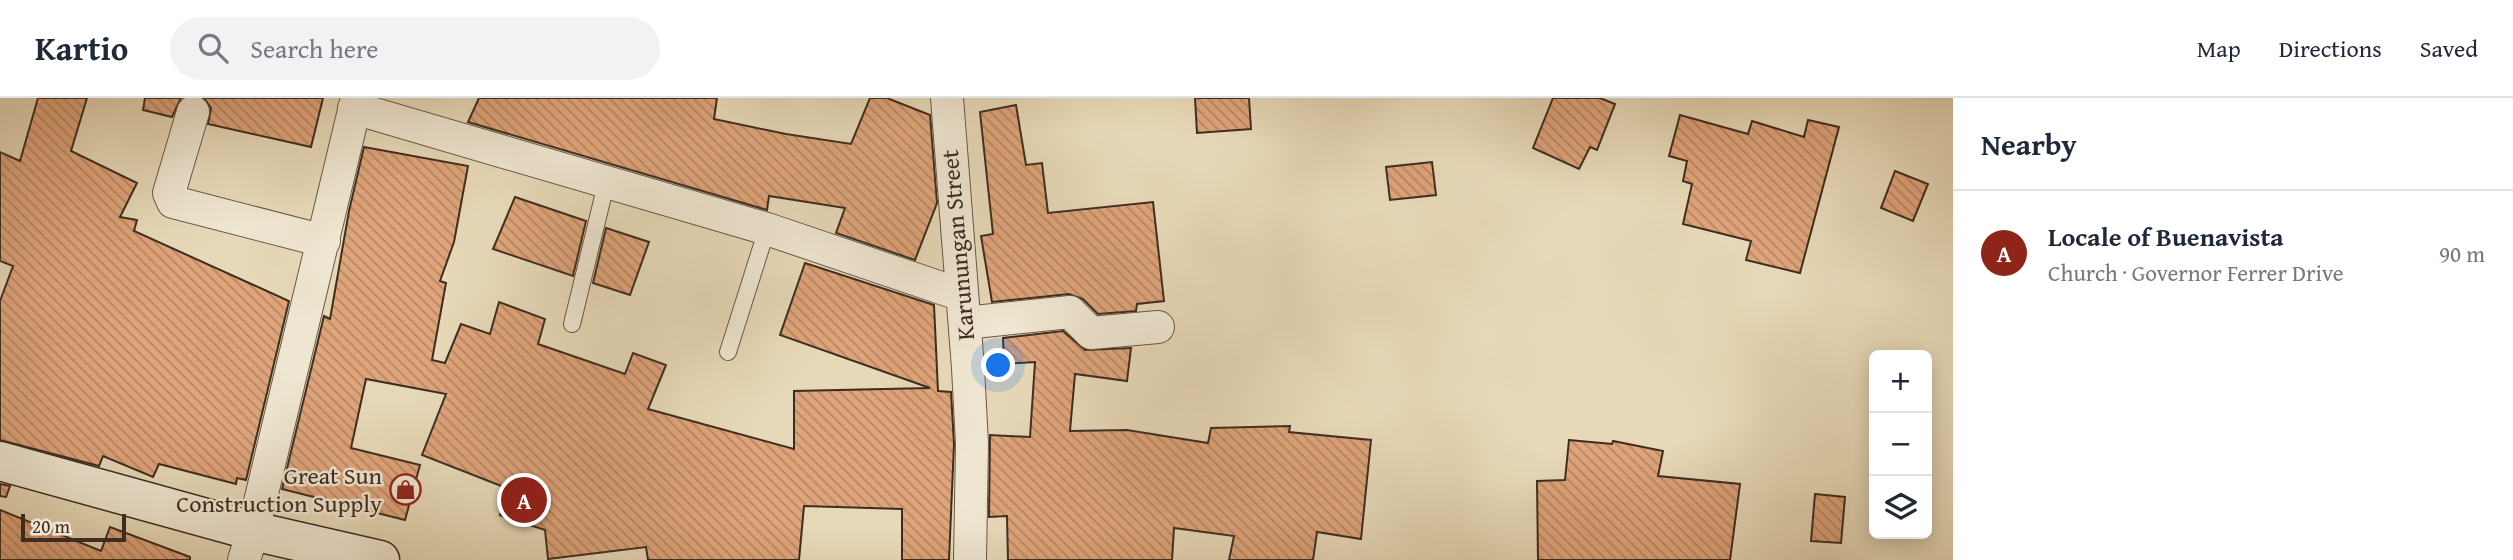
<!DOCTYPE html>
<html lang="en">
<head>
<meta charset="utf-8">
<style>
	:root { --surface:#fff; --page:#f2f2f3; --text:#1f2937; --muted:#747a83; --line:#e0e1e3; --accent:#8f2418 }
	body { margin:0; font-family:"Gentium Book Plus",serif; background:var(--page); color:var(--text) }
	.controls { position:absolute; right:21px; bottom:21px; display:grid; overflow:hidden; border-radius:10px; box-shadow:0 4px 18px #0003 }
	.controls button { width:63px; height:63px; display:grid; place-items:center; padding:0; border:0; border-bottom:2px solid var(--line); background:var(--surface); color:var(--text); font:35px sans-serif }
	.scale { position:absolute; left:21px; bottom:18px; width:105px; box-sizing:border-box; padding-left:7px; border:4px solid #3d2d21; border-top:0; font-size:19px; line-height:24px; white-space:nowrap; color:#3d2d21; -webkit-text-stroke:5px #efe6d1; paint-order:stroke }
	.you { position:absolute; left:999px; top:268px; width:24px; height:24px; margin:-18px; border:5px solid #fff; border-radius:50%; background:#1a73e8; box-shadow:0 0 0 10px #1a73e833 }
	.badge { display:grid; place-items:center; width:46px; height:46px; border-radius:50%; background:var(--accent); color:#fff; font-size:23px; font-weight:700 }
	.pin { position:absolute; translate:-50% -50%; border:4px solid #fff; box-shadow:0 2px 7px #0006 }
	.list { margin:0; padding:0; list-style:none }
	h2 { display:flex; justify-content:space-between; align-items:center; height:91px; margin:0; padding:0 28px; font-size:30px }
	h2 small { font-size:23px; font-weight:400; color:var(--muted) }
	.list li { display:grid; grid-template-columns:46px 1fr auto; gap:21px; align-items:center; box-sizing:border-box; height:126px; padding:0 28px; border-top:2px solid var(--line) }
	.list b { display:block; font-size:26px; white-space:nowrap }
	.list p { margin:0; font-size:23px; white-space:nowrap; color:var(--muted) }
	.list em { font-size:23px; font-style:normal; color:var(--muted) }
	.icon { flex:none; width:38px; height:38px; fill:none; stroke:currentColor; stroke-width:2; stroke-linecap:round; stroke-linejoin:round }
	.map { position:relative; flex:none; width:1953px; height:462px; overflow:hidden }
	header { display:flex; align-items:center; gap:42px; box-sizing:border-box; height:98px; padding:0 35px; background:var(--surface); border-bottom:2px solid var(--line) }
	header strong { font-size:33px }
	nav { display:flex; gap:38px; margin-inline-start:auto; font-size:24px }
	.search { width:490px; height:63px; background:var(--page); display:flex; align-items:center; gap:18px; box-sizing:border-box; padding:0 24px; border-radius:38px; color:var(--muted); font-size:26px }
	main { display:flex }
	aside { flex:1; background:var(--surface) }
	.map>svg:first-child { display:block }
	.building { fill:url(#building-back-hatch); stroke:#3d2d21; stroke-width:2 }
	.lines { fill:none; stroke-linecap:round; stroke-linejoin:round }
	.lane-casing { stroke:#685847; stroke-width:18 }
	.street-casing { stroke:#685847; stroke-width:34 }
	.secondary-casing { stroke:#3d2d21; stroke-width:41 }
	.lane { stroke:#efe6d1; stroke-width:16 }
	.street { stroke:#efe6d1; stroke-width:32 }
	.secondary { stroke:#efe6d1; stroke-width:38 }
	.labels { text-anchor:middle; stroke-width:5; stroke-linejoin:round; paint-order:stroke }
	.street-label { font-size:24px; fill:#3d2d21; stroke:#efe6d1 }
	.poi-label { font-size:24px; fill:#3d2d21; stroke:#efe6d1; text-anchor:end }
</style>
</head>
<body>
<header>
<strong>Kartio</strong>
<div class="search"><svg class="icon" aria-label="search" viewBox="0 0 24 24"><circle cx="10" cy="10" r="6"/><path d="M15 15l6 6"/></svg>Search here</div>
<nav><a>Map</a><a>Directions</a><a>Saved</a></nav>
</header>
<main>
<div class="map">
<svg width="1953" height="462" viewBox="0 0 1953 462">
	<defs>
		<pattern id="building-back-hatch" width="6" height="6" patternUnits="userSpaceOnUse" patternTransform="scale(1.75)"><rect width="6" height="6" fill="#dfa47a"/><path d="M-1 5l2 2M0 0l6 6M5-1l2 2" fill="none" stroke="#b68664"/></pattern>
	</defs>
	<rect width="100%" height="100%" fill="#e7d9b8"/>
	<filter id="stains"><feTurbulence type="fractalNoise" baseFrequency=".00286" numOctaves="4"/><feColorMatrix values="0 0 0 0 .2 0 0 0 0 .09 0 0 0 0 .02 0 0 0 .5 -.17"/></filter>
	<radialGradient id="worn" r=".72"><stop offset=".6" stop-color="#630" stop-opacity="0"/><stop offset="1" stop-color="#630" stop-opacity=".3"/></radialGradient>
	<!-- building -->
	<path class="building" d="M 38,0 L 87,0 L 71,53 L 137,85 L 120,119 L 137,122 L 134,133 L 289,203 L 246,382 L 237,380 L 236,386 L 159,366 L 153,379 L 103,358 L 99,368 L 0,342 L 0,203 L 13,168 L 0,163 L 0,54 L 20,63 Z
		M 145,0 L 181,0 L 172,19 L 143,12 Z
		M 204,0 L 323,0 L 311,49 L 208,26 L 211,10 Z
		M 479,0 L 717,0 L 714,21 L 786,36 L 851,46 L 870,0 L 887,0 L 930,17 L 937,105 L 915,162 L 836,135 L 845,110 L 769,98 L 767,112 L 468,24 Z
		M 1195,0 L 1249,0 L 1251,31 L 1197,35 Z
		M 1553,0 L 1600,0 L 1615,6 L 1597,52 L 1590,49 L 1579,71 L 1533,50 Z
		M 1016,7 L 1026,67 L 1042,65 L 1048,115 L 1153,104 L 1164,203 L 1137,206 L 1136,213 L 1098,216 L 1083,201 L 1069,196 L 992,204 L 981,138 L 993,136 L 980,14 Z
		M 1680,17 L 1748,36 L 1752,23 L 1804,39 L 1808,22 L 1839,29 L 1800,175 L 1746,162 L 1751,143 L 1683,126 L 1692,86 L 1683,83 L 1687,63 L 1669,58 Z
		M 364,49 L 468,68 L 454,144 L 440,183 L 446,185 L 432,262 L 445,265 L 461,226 L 490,236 L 499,204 L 545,221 L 538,246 L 625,276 L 633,255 L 666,267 L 648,311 L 794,351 L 794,293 L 930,290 L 780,237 L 805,165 L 934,207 L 938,293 L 951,294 L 954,346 L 949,462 L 902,462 L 902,411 L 804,408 L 799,462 L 648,462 L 646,449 L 548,461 L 545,432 L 500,417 L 509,391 L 422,357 L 446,296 L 366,281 L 351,350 L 420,367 L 405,422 L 282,391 L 324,218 L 330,221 L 349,113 Z
		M 1432,64 L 1436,97 L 1390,102 L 1386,69 Z
		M 1895,73 L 1928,86 L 1913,123 L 1881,110 Z
		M 515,99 L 586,123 L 573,178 L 493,151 Z
		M 606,130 L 649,144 L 630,197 L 593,185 Z
		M 1063,233 L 1085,252 L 1131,250 L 1127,283 L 1075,276 L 1070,333 L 1127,332 L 1208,345 L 1211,330 L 1290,328 L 1289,334 L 1371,342 L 1361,441 L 1317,434 L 1313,462 L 1229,462 L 1234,438 L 1174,430 L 1172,462 L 1008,462 L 1007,418 L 989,419 L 990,337 L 1030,339 L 1035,264 L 1004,266 L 1003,240 Z
		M 1569,342 L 1612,346 L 1613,343 L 1663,353 L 1658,378 L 1740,386 L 1730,462 L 1538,462 L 1537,383 L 1565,382 Z
		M 0,386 L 10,388 L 6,399 L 0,398 Z
		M 1815,396 L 1845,399 L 1841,445 L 1811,443 Z
		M 0,412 L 101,453 L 110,429 L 190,459 L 190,462 L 0,462 Z"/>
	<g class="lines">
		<defs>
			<path id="lane" d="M 572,226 L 607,82
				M 728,254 L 767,131"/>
			<path id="street" d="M 947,0 L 968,270 L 972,346 L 970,462
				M 354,10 L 767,131 L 962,197
				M 193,14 L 169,95 L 173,104 L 324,143
				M 965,225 L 1070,214 L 1091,235 L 1158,229
				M 244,462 L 253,433 L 357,0"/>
			<path id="secondary" d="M 0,363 L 253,433 L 380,462"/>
		</defs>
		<!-- lane casing -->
		<use href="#lane" class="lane-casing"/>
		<!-- street casing -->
		<use href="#street" class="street-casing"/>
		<!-- secondary casing -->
		<use href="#secondary" class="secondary-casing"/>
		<!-- lane -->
		<use href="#lane" class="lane"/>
		<!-- street -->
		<use href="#street" class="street"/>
		<!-- secondary -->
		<use href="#secondary" class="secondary"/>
	</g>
	<!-- icons -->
	<defs>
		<symbol id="shop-ring" viewBox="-11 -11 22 22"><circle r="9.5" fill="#efe6d1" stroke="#8f2418" stroke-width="1.5"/><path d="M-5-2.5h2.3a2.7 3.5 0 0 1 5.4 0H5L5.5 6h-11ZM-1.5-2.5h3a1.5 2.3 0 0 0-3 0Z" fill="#8f2418"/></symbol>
	</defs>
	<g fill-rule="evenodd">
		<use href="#shop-ring" x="388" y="374" width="35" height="35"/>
	</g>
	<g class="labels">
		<!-- street labels -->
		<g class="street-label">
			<text transform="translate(958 147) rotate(-95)" y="8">Karunungan Street</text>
		</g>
		<!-- poi labels -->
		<g class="poi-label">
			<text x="382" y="386">Great Sun<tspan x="382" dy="28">Construction Supply</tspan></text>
		</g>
	</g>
	<rect width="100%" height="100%" filter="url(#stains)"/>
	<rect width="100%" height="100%" fill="url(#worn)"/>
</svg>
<div class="controls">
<button>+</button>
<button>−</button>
<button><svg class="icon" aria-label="layers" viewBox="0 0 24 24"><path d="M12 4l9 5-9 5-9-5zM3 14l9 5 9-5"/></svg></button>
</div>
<div class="scale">20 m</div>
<div class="you"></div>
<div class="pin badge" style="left:524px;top:402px">A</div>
</div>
<aside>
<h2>Nearby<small></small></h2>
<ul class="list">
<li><span class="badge">A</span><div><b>Locale of Buenavista</b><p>Church · Governor Ferrer Drive</p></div><em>90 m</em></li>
</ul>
</aside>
</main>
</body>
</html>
